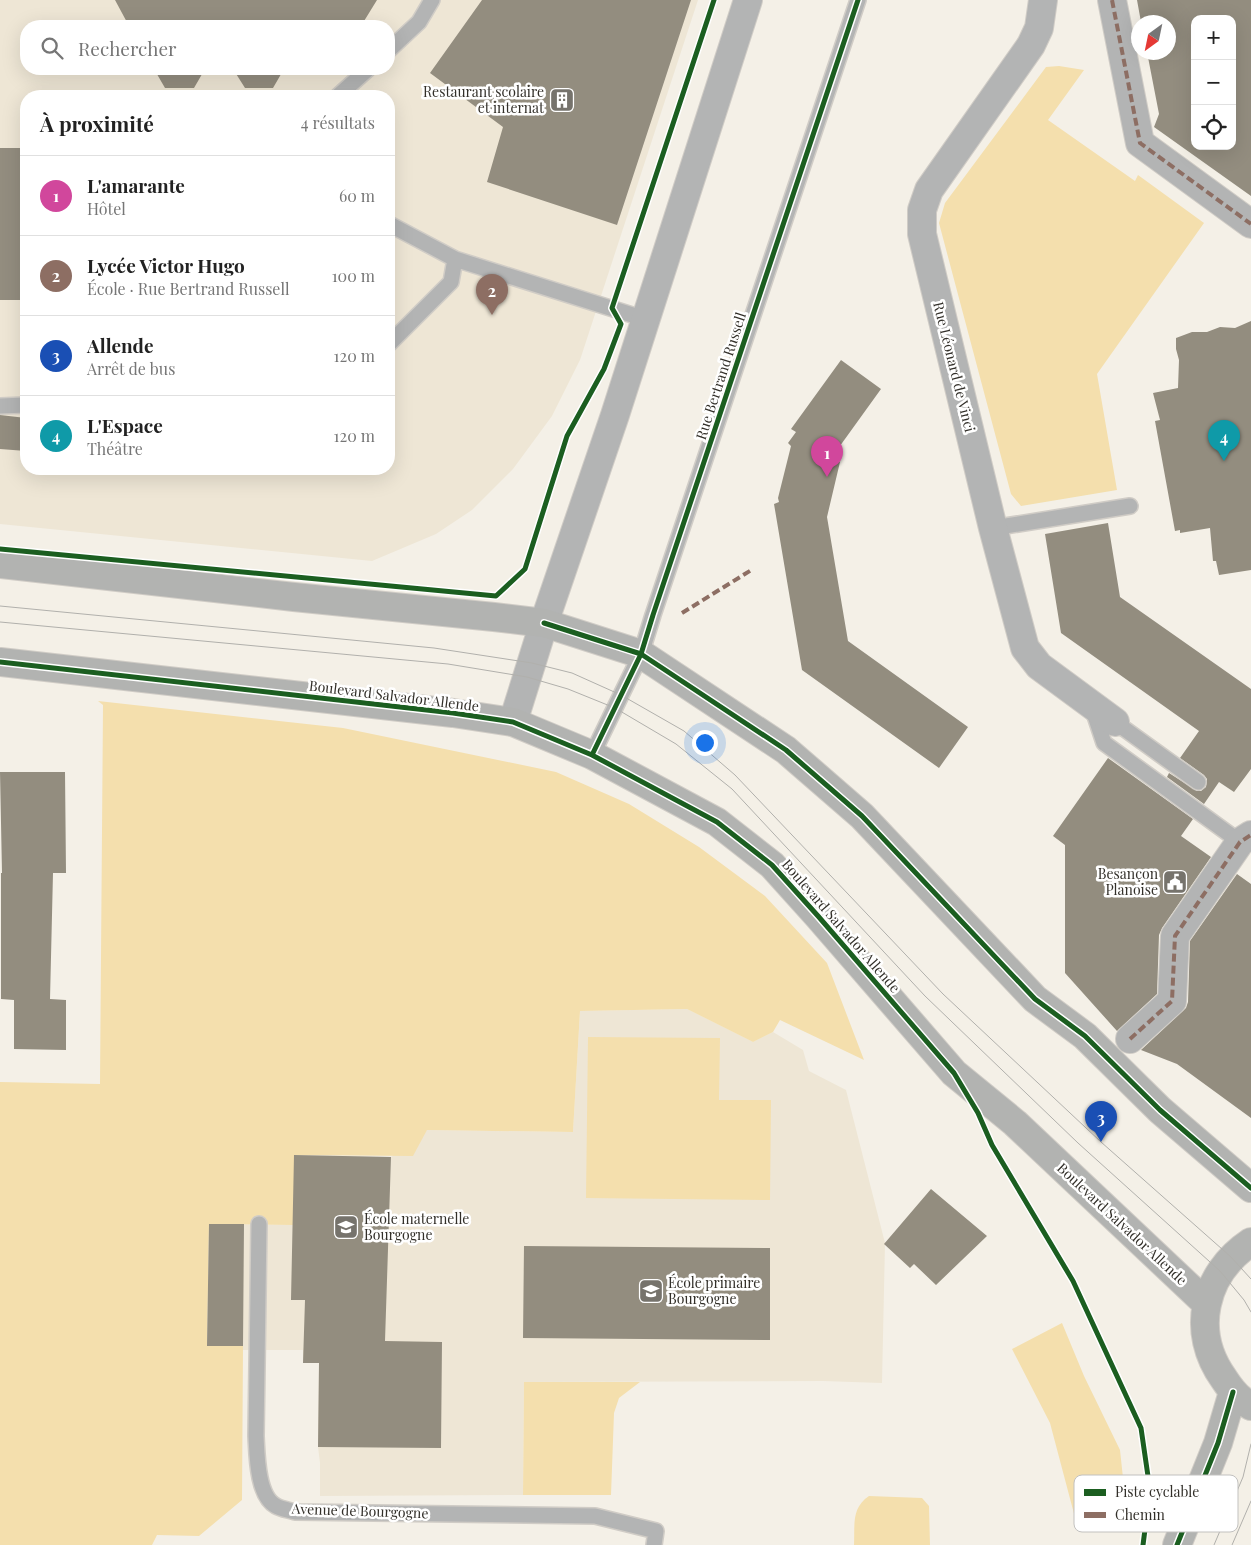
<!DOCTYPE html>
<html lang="fr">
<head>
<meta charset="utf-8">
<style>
	:root { --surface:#fff; --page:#f6f6f6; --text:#222; --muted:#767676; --line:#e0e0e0; --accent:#111827 }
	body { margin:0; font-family:"Playfair Display",serif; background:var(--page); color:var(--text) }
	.controls { position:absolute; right:15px; top:15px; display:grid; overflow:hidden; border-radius:10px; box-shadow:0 5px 20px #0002 }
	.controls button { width:45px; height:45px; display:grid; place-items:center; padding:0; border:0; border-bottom:1px solid var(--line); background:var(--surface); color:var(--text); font:25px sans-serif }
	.compass { position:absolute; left:1131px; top:15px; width:45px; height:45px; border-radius:50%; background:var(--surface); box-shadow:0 5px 20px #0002; rotate:213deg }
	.you { position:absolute; left:704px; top:742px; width:18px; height:18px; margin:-12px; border:4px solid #fff; border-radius:50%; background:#1a73e8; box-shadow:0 0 0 8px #1a73e833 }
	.badge { display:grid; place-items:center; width:32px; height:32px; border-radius:50%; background:var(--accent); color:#fff; font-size:16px; font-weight:700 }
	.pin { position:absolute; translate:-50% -41px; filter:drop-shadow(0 1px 2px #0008) }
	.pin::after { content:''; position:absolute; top:26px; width:18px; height:15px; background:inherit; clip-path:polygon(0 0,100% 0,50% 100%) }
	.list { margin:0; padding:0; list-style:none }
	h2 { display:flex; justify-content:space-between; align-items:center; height:65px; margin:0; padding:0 20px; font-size:21px }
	h2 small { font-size:16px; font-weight:400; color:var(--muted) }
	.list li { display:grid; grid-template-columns:32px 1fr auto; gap:15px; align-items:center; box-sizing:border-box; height:80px; padding:0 20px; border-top:1px solid var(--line) }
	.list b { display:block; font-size:19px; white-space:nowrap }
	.list p { margin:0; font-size:16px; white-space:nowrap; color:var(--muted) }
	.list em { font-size:16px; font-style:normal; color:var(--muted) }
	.icon { flex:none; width:28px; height:28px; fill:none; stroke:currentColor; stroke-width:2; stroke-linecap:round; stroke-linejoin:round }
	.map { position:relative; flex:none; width:1251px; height:1545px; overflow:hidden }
	.search { position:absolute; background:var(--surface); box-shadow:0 5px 20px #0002; left:20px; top:20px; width:375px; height:55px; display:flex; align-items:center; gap:12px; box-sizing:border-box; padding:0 18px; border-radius:20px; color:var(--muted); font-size:19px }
	.panel { position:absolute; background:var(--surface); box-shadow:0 5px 20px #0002; left:20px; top:90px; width:375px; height:385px; border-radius:20px }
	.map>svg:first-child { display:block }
	.built { fill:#eee6d5; fill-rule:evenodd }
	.green { fill:#f4dfad }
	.building { fill:#938d7f; fill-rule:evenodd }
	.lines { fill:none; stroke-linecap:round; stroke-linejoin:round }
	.lane-casing { stroke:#d0ccc6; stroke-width:18 }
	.street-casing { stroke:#d0ccc6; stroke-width:30 }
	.secondary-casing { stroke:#d0ccc6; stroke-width:30 }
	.lane { stroke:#b3b4b4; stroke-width:15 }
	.street { stroke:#b3b4b4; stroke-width:28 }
	.secondary { stroke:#b2b3b1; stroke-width:28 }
	.tram { stroke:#b1b0ac; stroke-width:1 }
	.quiet { stroke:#8d6e63; stroke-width:4; stroke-dasharray:8 4; stroke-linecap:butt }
	.cycleway-casing { stroke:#fff; stroke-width:8 }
	.cycleway { stroke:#1b5e20; stroke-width:5 }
	.labels { text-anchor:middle; stroke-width:5; stroke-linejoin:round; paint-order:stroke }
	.poi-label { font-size:14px; fill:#322f29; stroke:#fff; text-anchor:end }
	.street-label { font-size:14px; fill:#322f29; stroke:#fff }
	.key { fill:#fff; stroke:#c2c1bf; stroke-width:1 }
	.key-label { font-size:14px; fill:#322f29 }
</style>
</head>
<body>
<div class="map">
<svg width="1251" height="1545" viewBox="0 0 1251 1545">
	<rect width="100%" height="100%" fill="#f4f0e7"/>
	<!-- built -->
	<path class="built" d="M 0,0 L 698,0 L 580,360 L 552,416 L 513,469 L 472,510 L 436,534 L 372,561 L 0,524 ZM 26,26 L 389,26 L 389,69 L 26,69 ZM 26,96 L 389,96 L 389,469 L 26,469 Z
		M 687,1009 L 753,1042 L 773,1032 L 803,1050 L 809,1071 L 846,1090 L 885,1243 L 882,1383 L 823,1381 L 524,1382 L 523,1495 L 320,1496 L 320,1463 L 318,1447 L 319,1363 L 303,1363 L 303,1350 L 242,1350 L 242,1346 L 207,1346 L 209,1224 L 292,1225 L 294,1155 L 391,1157 L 427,1130 L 573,1132 L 580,1011 Z"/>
	<!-- green -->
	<path class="green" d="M 1059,66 L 1084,70 L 1048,120 L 1135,181 L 1138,175 L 1204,223 L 1097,374 L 1117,490 L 1021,506 L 1011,494 L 939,223 L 945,203 L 1046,67 Z
		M 98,701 L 343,728 L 556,772 L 629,804 L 699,847 L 765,896 L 827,963 L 864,1060 L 780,1020 L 773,1032 L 753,1042 L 687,1009 L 580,1011 L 573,1132 L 427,1130 L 413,1156 L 295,1155 L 293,1225 L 209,1224 L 207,1346 L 243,1346 L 242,1500 L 199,1536 L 157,1535 L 152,1545 L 0,1545 L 0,1082 L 100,1084 L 103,705 Z
		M 588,1037 L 720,1038 L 719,1100 L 771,1100 L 770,1200 L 586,1198 Z
		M 1062,1323 L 1084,1376 L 1120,1450 L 1123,1478 L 1121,1529 L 1077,1525 L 1050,1423 L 1012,1349 Z
		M 524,1382 L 640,1382 L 619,1398 L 614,1413 L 611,1495 L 523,1495 Z
		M 869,1496 L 922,1498 L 929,1506 L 930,1545 L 854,1545 C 855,1525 851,1508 869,1496 Z"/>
	<!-- building -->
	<path class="building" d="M 115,0 L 377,0 L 361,26 L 129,26 Z
		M 482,0 L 691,0 L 617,225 L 487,182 L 503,127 L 430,73 Z
		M 1137,0 L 1251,0 L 1251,196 L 1154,127 L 1159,114 L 1147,52 L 1168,52 L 1168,22 L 1141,22 ZM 1195,19 L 1232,19 L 1232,146 L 1195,146 Z
		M 154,69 L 205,69 L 194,88 L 165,88 Z
		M 233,69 L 284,69 L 273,88 L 245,88 Z
		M 0,148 L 26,148 L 26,300 L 0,300 Z
		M 1251,321 L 1251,570 L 1219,575 L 1216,561 L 1213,561 L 1210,528 L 1180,533 L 1180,530 L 1175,531 L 1155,421 L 1160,420 L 1153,393 L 1178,388 L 1179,360 L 1176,349 L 1176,338 L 1192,332 L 1207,332 L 1220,327 L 1235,328 Z
		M 841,360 L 881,389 L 832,457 L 840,462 L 827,517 L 848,641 L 968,727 L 939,768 L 802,670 L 774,504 L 779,502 L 778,498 L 791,446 L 788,443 L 796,432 L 791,429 Z
		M 0,415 L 26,418 L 26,451 L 0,449 Z
		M 1108,523 L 1120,597 L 1251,689 L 1251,769 L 1234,792 L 1219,782 L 1204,804 L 1167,777 L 1169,773 L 1197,791 L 1201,791 L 1206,787 L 1207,779 L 1204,775 L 1180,758 L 1199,731 L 1061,633 L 1045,534 Z
		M 1108,758 L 1193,819 L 1181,836 L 1211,857 L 1162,928 L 1159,935 L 1157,994 L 1117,1031 L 1065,973 L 1065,845 L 1053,836 Z
		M 0,772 L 65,772 L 66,873 L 53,873 L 50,999 L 66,1000 L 66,1050 L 14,1049 L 14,1000 L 1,999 L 1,873 L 2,873 Z
		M 1237,874 L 1251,884 L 1251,1118 L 1177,1064 L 1141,1050 L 1186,1008 L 1188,1002 L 1190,941 Z
		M 294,1155 L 391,1157 L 385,1341 L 442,1342 L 441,1448 L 318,1447 L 319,1363 L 303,1363 L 305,1300 L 291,1300 Z
		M 931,1189 L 987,1236 L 936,1285 L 914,1264 L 910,1268 L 884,1244 Z
		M 209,1224 L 244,1224 L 243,1346 L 207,1346 Z
		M 524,1246 L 770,1248 L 770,1340 L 523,1338 Z"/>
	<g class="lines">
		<defs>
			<path id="lane" d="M 389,50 L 419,22 L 432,0
				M 338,96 L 368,69
				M 389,224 L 455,259 L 451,282 L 389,344
				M 455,259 L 645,319
				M 0,406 L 26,405
				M 993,528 L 1130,506
				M 1092,707 L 1104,743 L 1240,842
				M 1115,722 L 1198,782
				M 592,755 L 641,654 L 653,615 L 858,0
				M 259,1224 L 256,1436 C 257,1454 257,1496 276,1506 C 281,1509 289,1510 295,1512 L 595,1516 L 656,1531 L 654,1545"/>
			<path id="street" d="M 1043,0 L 1039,28 L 1031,45 L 929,190 L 922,210 L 922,234 L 993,528 L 1025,648 L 1039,666 L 1115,722
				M 1112,0 L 1140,143 L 1251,224
				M 513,722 L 544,623 L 615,415 L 748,0
				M 1130,1039 L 1172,1001 L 1175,936 L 1240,842 L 1251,835"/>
			<path id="secondary" d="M 0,564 L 294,597 L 494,617 L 544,623 L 641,654 L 786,750 L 862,816 L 1035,999 L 1085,1036 L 1160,1110 L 1251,1188
				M 0,662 L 453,713 L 513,722 L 592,755 L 717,822 L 772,865 L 818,916 L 954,1073 L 1015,1123 L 1207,1304
				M 1251,1242 C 1203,1274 1190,1332 1224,1379 C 1231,1390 1239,1400 1251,1406
				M 1177,1545 L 1218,1443 L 1233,1392"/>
		</defs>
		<!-- lane casing -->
		<use href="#lane" class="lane-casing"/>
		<!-- street casing -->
		<use href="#street" class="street-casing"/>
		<!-- secondary casing -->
		<use href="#secondary" class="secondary-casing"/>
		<!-- lane -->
		<use href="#lane" class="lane"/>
		<!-- street -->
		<use href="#street" class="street"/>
		<!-- secondary -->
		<use href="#secondary" class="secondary"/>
		<!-- tram -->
		<path class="tram" d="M 0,606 L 434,648 L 532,663 L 572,673 L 621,695 L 684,731 L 735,775 L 943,994 L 1101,1142 L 1231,1257 L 1251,1279
			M 0,622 L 448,664 L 527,677 L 568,689 L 615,708 L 676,744 L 732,789 L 925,996 L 1078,1143 L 1220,1271 L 1244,1300 L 1251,1312
			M 1214,1545 L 1243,1477 L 1251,1444
			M 1232,1545 L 1251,1501"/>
		<!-- quiet -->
		<path class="quiet" d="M 1112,0 L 1140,143 L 1251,224
			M 682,613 L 753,569
			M 1130,1039 L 1172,1001 L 1175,936 L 1240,842 L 1251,835"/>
		<defs>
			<path id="cycleway" d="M 0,549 L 496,596 L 525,569 L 567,436 L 604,369 L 621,324 L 612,308 L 714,0
				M 544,623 L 641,654 L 786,750 L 862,816 L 1035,999 L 1085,1036 L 1160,1110 L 1251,1188
				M 0,662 L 453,713 L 513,722 L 592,755 L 717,822 L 772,865 L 818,916 L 954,1073 L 978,1113 L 992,1145 L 1073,1281 L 1141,1428 L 1150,1490 L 1143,1545
				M 592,755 L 641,654 L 653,615 L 858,0
				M 1177,1545 L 1218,1443 L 1233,1392"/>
		</defs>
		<!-- cycleway casing -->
		<use href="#cycleway" class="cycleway-casing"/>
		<!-- cycleway -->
		<use href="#cycleway" class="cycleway"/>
	</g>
	<!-- icons -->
	<defs>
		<symbol id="building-square" viewBox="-11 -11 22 22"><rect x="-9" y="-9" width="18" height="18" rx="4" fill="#76736c" stroke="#fff"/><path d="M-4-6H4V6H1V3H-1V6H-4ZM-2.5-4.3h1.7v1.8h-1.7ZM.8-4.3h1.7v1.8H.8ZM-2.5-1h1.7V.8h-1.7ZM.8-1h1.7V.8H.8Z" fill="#fff"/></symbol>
		<symbol id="civic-square" viewBox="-11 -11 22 22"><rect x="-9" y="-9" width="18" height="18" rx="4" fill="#76736c" stroke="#fff"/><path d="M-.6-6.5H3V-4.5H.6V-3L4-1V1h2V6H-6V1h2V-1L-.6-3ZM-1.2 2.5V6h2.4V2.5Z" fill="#fff"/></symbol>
		<symbol id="school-square" viewBox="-11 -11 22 22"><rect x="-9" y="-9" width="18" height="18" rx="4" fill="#76736c" stroke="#fff"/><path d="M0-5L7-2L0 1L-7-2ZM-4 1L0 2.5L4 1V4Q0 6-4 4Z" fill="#fff"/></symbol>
	</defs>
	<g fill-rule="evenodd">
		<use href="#building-square" x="548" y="86" width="28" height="28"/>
		<use href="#civic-square" x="1161" y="868" width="28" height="28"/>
		<use href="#school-square" x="332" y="1213" width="28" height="28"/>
		<use href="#school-square" x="637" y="1277" width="28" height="28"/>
	</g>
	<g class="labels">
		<!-- poi labels -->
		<g class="poi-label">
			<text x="544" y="97">Restaurant scolaire<tspan x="544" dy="16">et internat</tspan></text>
			<text x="1158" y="879">Besançon<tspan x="1158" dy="16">Planoise</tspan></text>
			<text x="364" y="1224" text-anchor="start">École maternelle<tspan x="364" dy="16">Bourgogne</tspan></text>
			<text x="668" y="1288" text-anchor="start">École primaire<tspan x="668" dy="16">Bourgogne</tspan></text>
		</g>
		<!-- street labels -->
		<g class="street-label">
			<text transform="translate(954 367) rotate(76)" y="5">Rue Léonard de Vinci</text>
			<text transform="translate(721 376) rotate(-72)" y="5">Rue Bertrand Russell</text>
			<text transform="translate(394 696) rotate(7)" y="5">Boulevard Salvador Allende</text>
			<text transform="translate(841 926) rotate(49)" y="5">Boulevard Salvador Allende</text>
			<text transform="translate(1122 1224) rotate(43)" y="5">Boulevard Salvador Allende</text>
			<text transform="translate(360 1511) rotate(2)" y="5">Avenue de Bourgogne</text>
		</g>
	</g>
	<!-- legend -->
	<rect x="1074" y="1475" width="164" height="57" rx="8" class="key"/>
	<rect x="1084" y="1489" width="22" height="7" fill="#1b5e20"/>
	<rect x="1084" y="1512" width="22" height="6" fill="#8d6e63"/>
	<g class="key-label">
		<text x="1115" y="1497">Piste cyclable</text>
		<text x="1115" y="1520">Chemin</text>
	</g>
</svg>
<div class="controls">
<button>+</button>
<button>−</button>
<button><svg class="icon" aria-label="locate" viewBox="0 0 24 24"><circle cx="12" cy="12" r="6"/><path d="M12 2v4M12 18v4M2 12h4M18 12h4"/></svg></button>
</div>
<svg class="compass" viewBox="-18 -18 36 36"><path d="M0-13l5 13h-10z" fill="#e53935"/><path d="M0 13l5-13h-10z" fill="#767676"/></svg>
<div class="you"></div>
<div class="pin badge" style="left:827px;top:477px;background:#d1479c">1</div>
<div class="pin badge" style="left:492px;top:315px;background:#8d6e63">2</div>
<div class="pin badge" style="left:1101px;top:1142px;background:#1a4fb4">3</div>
<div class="pin badge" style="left:1224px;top:461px;background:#0f9aa8">4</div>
<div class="search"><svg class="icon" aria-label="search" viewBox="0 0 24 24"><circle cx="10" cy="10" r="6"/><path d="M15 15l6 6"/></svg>Rechercher</div>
<section class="panel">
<h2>À proximité<small>4 résultats</small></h2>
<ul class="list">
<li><span class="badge" style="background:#d1479c">1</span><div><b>L'amarante</b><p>Hôtel</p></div><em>60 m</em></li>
<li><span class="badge" style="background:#8d6e63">2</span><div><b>Lycée Victor Hugo</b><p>École · Rue Bertrand Russell</p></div><em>100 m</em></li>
<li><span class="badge" style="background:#1a4fb4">3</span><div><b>Allende</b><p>Arrêt de bus</p></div><em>120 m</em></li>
<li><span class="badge" style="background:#0f9aa8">4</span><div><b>L'Espace</b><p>Théâtre</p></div><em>120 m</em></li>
</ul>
</section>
</div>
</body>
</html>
